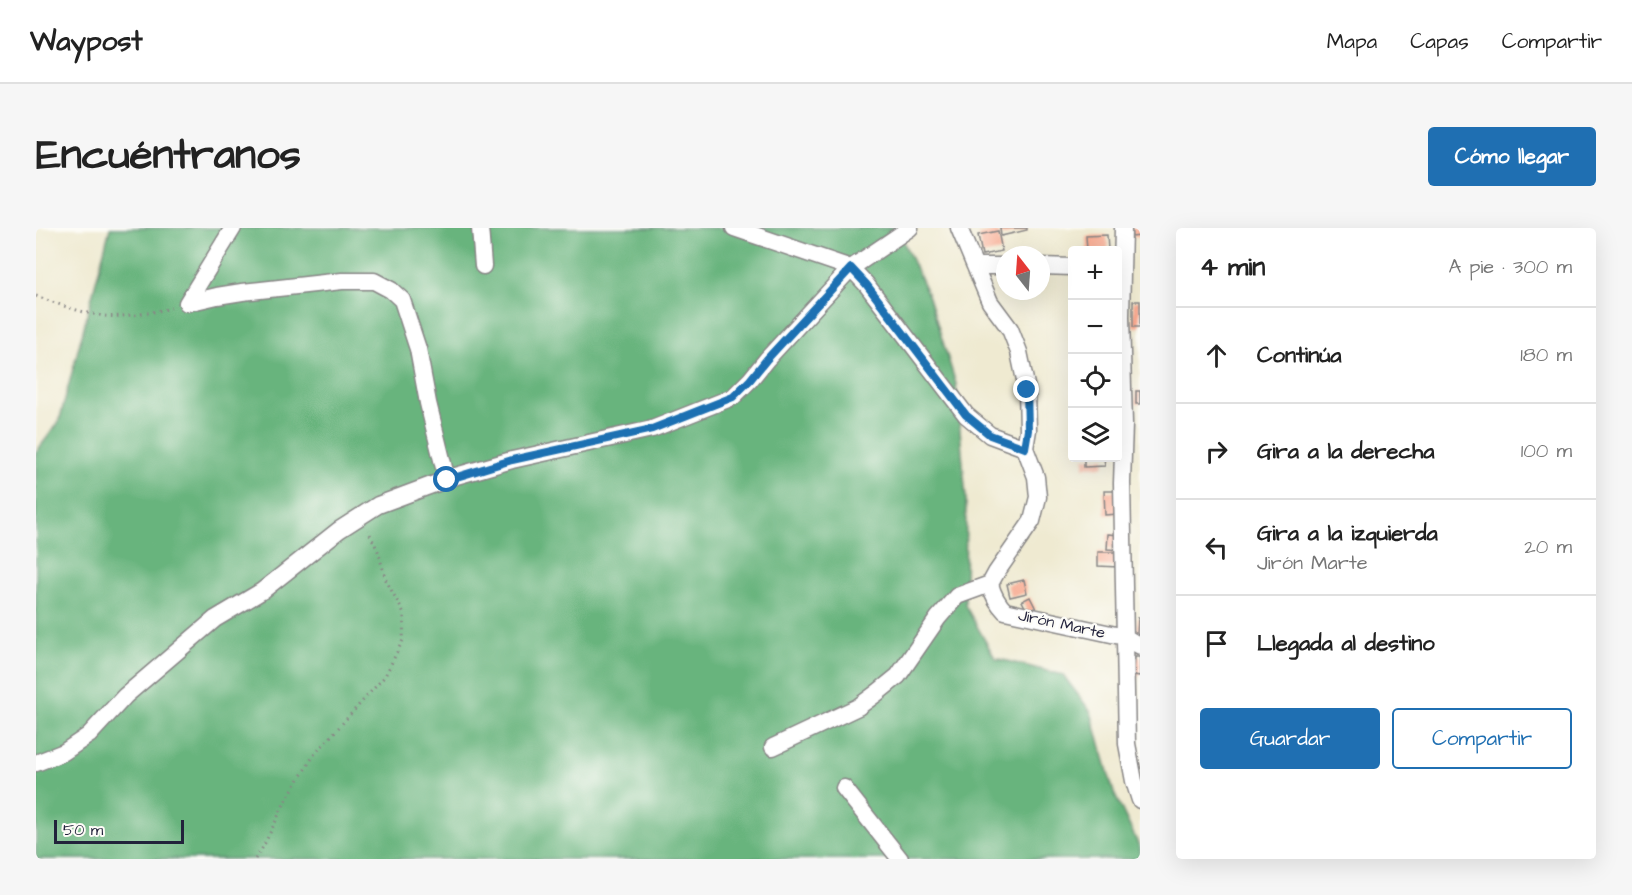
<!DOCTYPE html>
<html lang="es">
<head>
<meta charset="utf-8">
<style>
	:root { --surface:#fff; --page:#f6f6f6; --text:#222; --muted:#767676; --line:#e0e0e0; --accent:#1f6fb2 }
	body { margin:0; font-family:"Architects Daughter",sans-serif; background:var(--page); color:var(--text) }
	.controls { position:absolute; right:18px; top:18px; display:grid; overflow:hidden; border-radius:6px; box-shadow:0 6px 24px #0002 }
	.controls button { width:54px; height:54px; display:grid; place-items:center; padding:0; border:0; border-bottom:2px solid var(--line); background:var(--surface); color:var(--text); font:30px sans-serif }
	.compass { position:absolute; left:960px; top:18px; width:54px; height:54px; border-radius:50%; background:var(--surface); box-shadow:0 6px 24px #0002; rotate:343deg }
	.scale { position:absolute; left:18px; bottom:15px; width:130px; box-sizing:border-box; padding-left:6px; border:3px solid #22223b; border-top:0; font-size:16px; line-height:21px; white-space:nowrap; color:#22223b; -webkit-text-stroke:4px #fdfcf7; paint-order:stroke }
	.stop { position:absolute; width:18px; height:18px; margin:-14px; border:4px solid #1f6fb2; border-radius:50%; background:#fff }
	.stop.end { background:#1f6fb2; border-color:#fff; box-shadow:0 2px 6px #0008 }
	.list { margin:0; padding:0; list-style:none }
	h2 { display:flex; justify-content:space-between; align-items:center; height:78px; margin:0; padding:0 24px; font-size:26px }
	h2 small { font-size:20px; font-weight:400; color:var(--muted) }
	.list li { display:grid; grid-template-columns:39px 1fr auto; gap:18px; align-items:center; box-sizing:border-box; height:96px; padding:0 24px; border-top:2px solid var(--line) }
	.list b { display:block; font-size:22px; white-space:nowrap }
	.list p { margin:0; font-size:20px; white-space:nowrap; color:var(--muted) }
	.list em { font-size:20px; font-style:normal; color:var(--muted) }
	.actions { display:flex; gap:12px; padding:18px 24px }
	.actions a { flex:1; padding:14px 0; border:2px solid var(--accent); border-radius:6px; text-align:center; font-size:21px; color:var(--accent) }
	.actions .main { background:var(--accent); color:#fff }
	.icon { flex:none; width:33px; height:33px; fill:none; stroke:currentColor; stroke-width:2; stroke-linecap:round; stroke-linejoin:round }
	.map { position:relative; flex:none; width:1104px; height:631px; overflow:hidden; border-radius:6px }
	header { display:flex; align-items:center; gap:36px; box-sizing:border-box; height:84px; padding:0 30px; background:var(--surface); border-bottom:2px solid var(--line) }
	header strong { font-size:28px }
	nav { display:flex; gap:33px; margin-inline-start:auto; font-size:21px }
	.intro { display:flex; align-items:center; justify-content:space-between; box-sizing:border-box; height:144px; padding:0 36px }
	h1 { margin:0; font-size:42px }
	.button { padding:15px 27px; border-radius:6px; background:var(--accent); color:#fff; font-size:21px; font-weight:700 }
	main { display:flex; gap:36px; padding:0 36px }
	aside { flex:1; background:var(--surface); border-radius:6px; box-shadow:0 6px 24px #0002 }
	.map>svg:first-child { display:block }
	.forest { fill:#67b47d; stroke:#446b5c; stroke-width:1.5 }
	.building { fill:#f8a88e }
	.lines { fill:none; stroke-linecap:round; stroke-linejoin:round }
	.minor-casing { stroke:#888686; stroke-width:19 }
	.path { stroke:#888686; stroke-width:3; stroke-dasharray:1.5 4.5; stroke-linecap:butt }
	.minor { stroke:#fff; stroke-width:16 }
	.route { stroke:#1f6fb2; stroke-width:8 }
	.labels { text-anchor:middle; stroke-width:4.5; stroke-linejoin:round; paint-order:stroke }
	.street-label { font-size:16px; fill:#22223b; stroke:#fdfcf7 }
</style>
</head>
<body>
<header>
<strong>Waypost</strong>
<nav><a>Mapa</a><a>Capas</a><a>Compartir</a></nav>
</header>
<div class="intro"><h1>Encuéntranos</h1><a class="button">Cómo llegar</a></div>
<main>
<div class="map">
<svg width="1104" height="631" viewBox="0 0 1104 631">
	<rect width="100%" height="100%" fill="#fdfcf7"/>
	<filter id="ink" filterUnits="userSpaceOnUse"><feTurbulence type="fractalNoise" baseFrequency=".0167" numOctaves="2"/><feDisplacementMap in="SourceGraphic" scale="12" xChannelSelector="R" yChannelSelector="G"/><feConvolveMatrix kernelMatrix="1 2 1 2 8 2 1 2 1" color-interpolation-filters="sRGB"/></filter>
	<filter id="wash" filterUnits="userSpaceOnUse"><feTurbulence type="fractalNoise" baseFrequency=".008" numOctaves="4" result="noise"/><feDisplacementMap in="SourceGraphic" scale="24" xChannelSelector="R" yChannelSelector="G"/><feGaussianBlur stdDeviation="1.35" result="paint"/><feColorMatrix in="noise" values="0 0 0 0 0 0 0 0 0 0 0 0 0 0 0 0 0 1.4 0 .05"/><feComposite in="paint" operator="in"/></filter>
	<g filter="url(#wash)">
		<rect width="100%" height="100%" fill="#efead1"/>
		<!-- forest -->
		<path class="forest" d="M 74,0 L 861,0 L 893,69 L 920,156 L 930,270 L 929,377 L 959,430 L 1027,447 L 1055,484 L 1078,565 L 1104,620 L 1104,631 L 0,631 L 0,224 L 23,194 Z"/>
		<g id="blocks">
			<!-- building -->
			<path class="building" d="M 964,0 L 991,0 L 991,2 L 965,8 Z
				M 1095,0 L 1104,0 L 1104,8 L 1096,9 Z
				M 962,3 L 966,23 L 946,27 L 942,7 Z
				M 1071,7 L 1072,22 L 1051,22 L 1050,8 Z
				M 1097,73 L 1104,73 L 1104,99 L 1097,99 Z
				M 1100,163 L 1104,163 L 1104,176 L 1100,176 Z
				M 1048,230 L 1068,230 L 1069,238 L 1048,239 Z
				M 1068,263 L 1081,263 L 1082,286 L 1069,287 Z
				M 1072,306 L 1084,307 L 1083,322 L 1071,321 Z
				M 1062,324 L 1083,324 L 1082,339 L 1062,338 Z
				M 988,352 L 991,365 L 974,369 L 971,356 Z
				M 994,369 L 1000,381 L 992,385 L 986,373 Z
				M 1102,390 L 1104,390 L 1104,407 L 1101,407 Z
				M 1099,429 L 1104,429 L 1104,448 L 1098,447 Z"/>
		</g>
	</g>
	<g filter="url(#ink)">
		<use href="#blocks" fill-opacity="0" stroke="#888686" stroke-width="1.5"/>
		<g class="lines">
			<defs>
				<path id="minor" d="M 444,0 L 447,38
					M 698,0 L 815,40 L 830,56 L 930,187 L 954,207 L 989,220
					M 923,0 L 954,74 L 974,101 L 983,124 L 991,162 L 992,202 L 989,220 L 1000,249 L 1002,269 L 996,293 L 960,345 L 954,356 C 957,367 961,375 969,383 L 1089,409 L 1104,418
					M 1087,0 L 1085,89 L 1088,196 L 1086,255 L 1091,516 L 1098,553 L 1104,572
					M 939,38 L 969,38
					M 1005,38 L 1036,39
					M 151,75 L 181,68 L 206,64 L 306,53 L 338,53 L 355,62 L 366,72 L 382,121 L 392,175 L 411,252
					M 151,75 L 197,0
					M 737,519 L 822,479 L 841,465 L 862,448 L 902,390 L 921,368 L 954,356
					M 0,535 L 28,524 L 53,507 L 89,468 L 179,391 L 226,363 L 303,302 L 342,277 L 420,248 L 476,232 L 616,201 L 697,169 L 714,152 L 731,131 L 815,40 L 874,0
					M 808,560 L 864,631"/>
			</defs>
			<!-- minor casing -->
			<use href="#minor" class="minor-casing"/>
			<!-- path -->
			<path class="path" d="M 0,68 C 22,76 45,85 69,88 C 83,90 121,84 135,80
				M 219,631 L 227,619 L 251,570 L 278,527 L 349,448 L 367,412 L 368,386 L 350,352 L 342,323 L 332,302"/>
			<!-- minor -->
			<use href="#minor" class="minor"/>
		</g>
	</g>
	<g class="lines" filter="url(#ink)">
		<!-- route -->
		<path class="route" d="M 411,252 L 476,232 L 616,201 L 697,169 L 714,152 L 731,131 L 815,40 L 830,56 L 930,187 L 954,207 L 989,220 L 992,202 L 991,162"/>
	</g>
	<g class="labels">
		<!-- street labels -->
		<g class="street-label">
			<text transform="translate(1026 395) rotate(12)" y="6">Jirón Marte</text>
		</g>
	</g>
</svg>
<div class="controls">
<button>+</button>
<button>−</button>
<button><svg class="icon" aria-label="locate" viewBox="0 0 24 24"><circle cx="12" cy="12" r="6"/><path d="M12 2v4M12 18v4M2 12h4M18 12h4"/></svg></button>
<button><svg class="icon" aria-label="layers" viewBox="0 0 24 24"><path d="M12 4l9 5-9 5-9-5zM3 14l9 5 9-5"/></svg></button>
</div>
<svg class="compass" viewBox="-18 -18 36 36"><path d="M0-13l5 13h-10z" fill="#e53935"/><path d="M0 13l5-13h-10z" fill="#767676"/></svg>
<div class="scale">50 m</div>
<div class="stop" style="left:411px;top:252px"></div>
<div class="stop end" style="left:991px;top:162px"></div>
</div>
<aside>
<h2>4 min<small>A pie · 300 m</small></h2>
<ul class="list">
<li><svg class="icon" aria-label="ahead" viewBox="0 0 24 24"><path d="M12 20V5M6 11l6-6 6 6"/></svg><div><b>Continúa</b></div><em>180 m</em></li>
<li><svg class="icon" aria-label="right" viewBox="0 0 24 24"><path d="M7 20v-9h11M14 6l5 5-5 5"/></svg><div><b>Gira a la derecha</b></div><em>100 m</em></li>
<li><svg class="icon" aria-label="left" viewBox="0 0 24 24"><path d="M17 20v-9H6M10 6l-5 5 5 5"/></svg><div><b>Gira a la izquierda</b><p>Jirón Marte</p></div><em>20 m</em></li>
<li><svg class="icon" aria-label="arrive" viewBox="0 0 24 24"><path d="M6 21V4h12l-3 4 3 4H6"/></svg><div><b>Llegada al destino</b></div></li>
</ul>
<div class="actions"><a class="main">Guardar</a><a>Compartir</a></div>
</aside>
</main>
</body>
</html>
